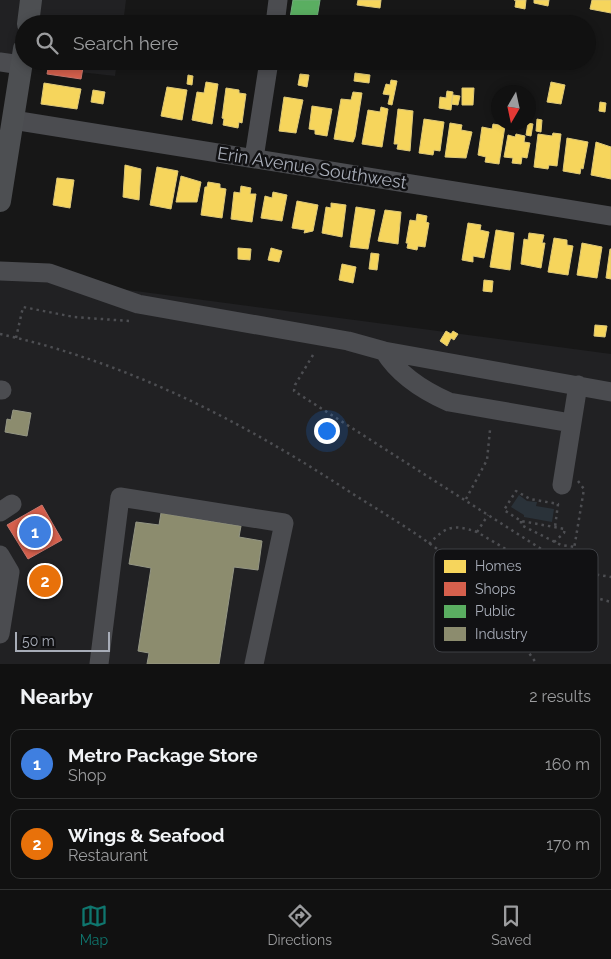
<!DOCTYPE html>
<html lang="en">
<head>
<meta charset="utf-8">
<style>
	:root { --surface:#111; --page:#1e1f1f; --text:#f1f3f6; --muted:#9c9d9f; --line:#303131; --accent:#0f766e }
	body { margin:0; font-family:Raleway,sans-serif; background:var(--page); color:var(--text) }
	.compass { position:absolute; left:491px; top:85px; width:45px; height:45px; border-radius:50%; background:var(--surface); box-shadow:0 2px 8px #0003; rotate:189deg }
	.scale { position:absolute; left:15px; bottom:12px; width:95px; box-sizing:border-box; padding-left:5px; border:2px solid #a8adb8; border-top:0; font-size:14px; line-height:18px; white-space:nowrap; color:#a8adb8; -webkit-text-stroke:4px #111113; paint-order:stroke }
	.you { position:absolute; left:326px; top:430px; width:18px; height:18px; margin:-12px; border:4px solid #fff; border-radius:50%; background:#1a73e8; box-shadow:0 0 0 8px #1a73e833 }
	.badge { display:grid; place-items:center; width:32px; height:32px; border-radius:50%; background:var(--accent); color:#fff; font-size:16px; font-weight:700 }
	.pin { position:absolute; translate:-50% -50%; border:2px solid #fff; box-shadow:0 1px 5px #0006 }
	.list { margin:0; padding:0; list-style:none }
	h2 { display:flex; justify-content:space-between; align-items:center; height:65px; margin:0; padding:0 20px; font-size:21px }
	h2 small { font-size:16px; font-weight:400; color:var(--muted) }
	.list li { display:grid; grid-template-columns:32px 1fr auto; gap:15px; align-items:center; box-sizing:border-box; height:70px; margin:0 10px 10px; padding:0 10px; border:1px solid var(--line); border-radius:10px }
	.list b { display:block; font-size:19px; white-space:nowrap }
	.list p { margin:0; font-size:16px; white-space:nowrap; color:var(--muted) }
	.list em { font-size:16px; font-style:normal; color:var(--muted) }
	.icon { flex:none; width:28px; height:28px; fill:none; stroke:currentColor; stroke-width:2; stroke-linecap:round; stroke-linejoin:round }
	.map { position:relative; flex:none; width:611px; height:664px; overflow:hidden }
	.search { position:absolute; background:var(--surface); box-shadow:0 2px 8px #0003; left:15px; right:15px; top:15px; height:55px; display:flex; align-items:center; gap:12px; box-sizing:border-box; padding:0 18px; border-radius:28px; color:var(--muted); font-size:19px }
	.sheet { height:225px; background:var(--surface) }
	nav { display:flex; justify-content:space-around; align-items:center; box-sizing:border-box; height:70px; border-top:1px solid var(--line); background:var(--surface); font-size:14px; color:var(--muted) }
	nav a { display:grid; justify-items:center; gap:2px }
	nav .on { color:var(--accent) }
	.map>svg:first-child { display:block }
	.built { fill:#212123 }
	.water { fill:#2a3239 }
	.homes { fill:#f6d55c; stroke:#dfc978 }
	.shops { fill:#d6604d; stroke:#c8776d }
	.public { fill:#5aae61; stroke:#71ae7b }
	.industry { fill:#8c8c6e; stroke:#949684 }
	.lines { fill:none; stroke-linecap:round; stroke-linejoin:round }
	.path { stroke:#4d4e52; stroke-width:2.5; stroke-dasharray:2.5 4; stroke-linecap:butt }
	.minor { stroke:#4b4c50; stroke-width:19 }
	.major { stroke:#4d4f52; stroke-width:22 }
	.labels { text-anchor:middle; stroke-width:5; stroke-linejoin:round; paint-order:stroke }
	.street-label { font-size:18px; fill:#a8adb8; stroke:#111113 }
	.key { fill:#111113; stroke:#3e4045; stroke-width:1 }
	.key-label { font-size:14px; fill:#a8adb8 }
</style>
</head>
<body>
<div class="map">
<svg width="611" height="664" viewBox="0 0 611 664">
	<rect width="100%" height="100%" fill="#171717"/>
	<!-- built -->
	<path class="built" d="M 0,0 L 126,0 L 123,24 L 24,24 L 24,61 L 117,61 L 115,76 L 0,63 Z
		M 0,273 L 611,354 L 611,664 L 0,664 Z"/>
	<!-- water -->
	<path class="water" d="M 519,495 L 527,501 L 537,502 L 536,506 L 554,509 L 552,522 L 524,517 L 524,515 L 511,507 Z"/>
	<!-- homes -->
	<path class="homes" d="M 358,0 L 381,0 L 380,8 L 357,5 Z
		M 514,0 L 526,0 L 525,9 L 515,7 L 516,0 Z
		M 534,0 L 549,0 L 548,6 L 534,3 Z
		M 592,0 L 611,0 L 611,13 L 590,9 Z
		M 394,61 L 400,61 L 399,68 L 393,67 Z
		M 355,73 L 370,75 L 369,83 L 354,81 Z
		M 300,74 L 309,75 L 307,87 L 298,85 Z
		M 188,75 L 193,76 L 192,85 L 187,84 Z
		M 391,80 L 397,81 L 392,105 L 388,104 L 390,95 L 383,94 L 386,84 L 390,85 Z
		M 206,82 L 218,84 L 212,124 L 192,120 L 197,92 L 204,93 Z
		M 551,82 L 565,85 L 561,104 L 547,102 Z
		M 44,83 L 81,89 L 77,109 L 41,104 Z
		M 167,87 L 187,90 L 182,120 L 161,116 Z
		M 226,88 L 239,90 L 239,93 L 246,94 L 242,123 L 239,122 L 238,128 L 223,125 L 224,119 L 222,118 Z
		M 462,88 L 474,88 L 473,105 L 462,105 Z
		M 93,90 L 105,92 L 103,104 L 91,102 Z
		M 447,91 L 453,92 L 451,110 L 439,108 L 440,97 L 446,98 Z
		M 353,92 L 362,93 L 355,137 L 353,142 L 334,139 L 341,99 L 351,100 Z
		M 453,95 L 460,96 L 458,105 L 451,104 Z
		M 284,97 L 303,100 L 296,133 L 279,131 Z
		M 600,102 L 606,103 L 605,112 L 599,111 Z
		M 312,106 L 332,109 L 327,136 L 315,134 L 315,130 L 309,129 Z
		M 381,107 L 388,109 L 382,147 L 362,144 L 368,110 L 380,112 Z
		M 398,109 L 413,111 L 410,151 L 397,149 L 398,144 L 394,144 Z
		M 424,119 L 444,122 L 440,151 L 434,150 L 433,155 L 419,153 Z
		M 537,119 L 542,120 L 541,132 L 536,131 Z
		M 450,123 L 462,125 L 461,130 L 472,132 L 466,158 L 445,157 Z
		M 528,123 L 533,124 L 531,136 L 526,135 Z
		M 493,124 L 505,126 L 499,164 L 485,162 L 486,157 L 478,155 L 482,127 L 492,129 Z
		M 553,133 L 561,134 L 557,166 L 549,165 L 548,169 L 534,167 L 538,134 L 552,136 Z
		M 516,134 L 525,136 L 524,142 L 530,143 L 527,158 L 522,157 L 521,164 L 512,163 L 513,158 L 504,157 L 508,135 L 515,137 Z
		M 567,138 L 588,142 L 583,169 L 581,168 L 580,174 L 563,171 Z
		M 596,142 L 611,147 L 611,179 L 591,175 Z
		M 125,165 L 141,169 L 139,200 L 123,197 Z
		M 157,167 L 178,171 L 171,209 L 150,205 Z
		M 181,176 L 201,182 L 197,202 L 176,202 Z
		M 57,178 L 74,180 L 70,208 L 53,205 Z
		M 208,182 L 220,184 L 220,188 L 226,189 L 222,218 L 201,215 L 205,187 L 207,187 Z
		M 241,186 L 251,188 L 250,194 L 256,194 L 252,222 L 231,219 L 234,192 L 240,193 Z
		M 273,192 L 287,195 L 282,221 L 261,218 L 265,196 L 272,198 Z
		M 297,201 L 318,205 L 313,231 L 304,233 L 305,230 L 292,228 Z
		M 331,203 L 346,205 L 342,237 L 322,233 L 326,207 L 331,208 Z
		M 356,207 L 375,210 L 368,249 L 350,247 Z
		M 385,210 L 401,212 L 398,244 L 378,241 Z
		M 417,214 L 427,216 L 426,222 L 429,223 L 425,247 L 418,246 L 417,250 L 407,248 L 408,243 L 406,243 L 410,220 L 416,221 Z
		M 468,223 L 481,225 L 480,230 L 489,232 L 484,258 L 473,256 L 473,262 L 462,260 Z
		M 496,230 L 514,233 L 510,270 L 490,267 Z
		M 529,233 L 544,235 L 542,243 L 545,243 L 541,268 L 521,264 L 524,239 L 528,240 Z
		M 554,238 L 567,240 L 567,245 L 573,246 L 568,275 L 548,272 Z
		M 582,243 L 602,247 L 597,278 L 577,275 Z
		M 238,248 L 251,249 L 250,260 L 238,259 Z
		M 271,248 L 282,251 L 279,262 L 268,260 Z
		M 610,249 L 611,249 L 611,279 L 606,278 Z
		M 371,253 L 379,254 L 377,270 L 369,269 Z
		M 342,264 L 356,267 L 353,283 L 339,280 Z
		M 484,280 L 493,281 L 492,292 L 483,291 Z
		M 595,325 L 607,326 L 605,337 L 594,336 Z
		M 446,331 L 451,334 L 453,331 L 458,334 L 454,340 L 451,338 L 447,346 L 440,341 Z"/>
	<!-- shops -->
	<path class="shops" d="M 55,61 L 84,62 L 81,79 L 47,74 L 49,63 L 54,64 Z
		M 42,505 L 62,540 L 28,559 L 7,525 Z"/>
	<!-- public -->
	<path class="public" d="M 293,0 L 320,0 L 316,24 L 289,24 Z"/>
	<!-- industry -->
	<path class="industry" d="M 13,410 L 31,413 L 27,436 L 5,432 L 7,419 L 11,420 Z
		M 161,513 L 241,526 L 239,537 L 262,541 L 258,570 L 234,567 L 219,664 L 147,664 L 149,653 L 138,651 L 151,568 L 129,564 L 136,522 L 159,525 Z"/>
	<g class="lines">
		<!-- path -->
		<path class="path" d="M 0,334 C 130,363 242,421 353,494 C 388,516 424,537 456,564 C 488,592 512,630 537,664
			M 16,338 L 23,307 L 74,317 L 129,321
			M 313,355 L 295,385 L 294,391 L 571,568 L 581,572 L 611,577
			M 578,481 L 584,489 L 570,573 L 587,580 L 582,594
			M 466,499 L 487,460 L 490,430
			M 521,521 L 521,525 L 561,545 L 575,547
			M 477,532 L 488,515
			M 554,542 L 564,533 L 565,529 L 521,521 L 504,510 L 516,491 L 530,499 L 558,504 L 555,527
			M 429,544 C 446,526 453,524 477,532 L 582,594 L 611,602"/>
		<!-- minor -->
		<path class="minor" d="M 275,24 L 278,0
			M 0,62 L 21,65
			M 13,120 L 611,216
			M 254,158 L 269,61
			M 0,271 L 49,273 L 138,304 L 348,341 L 384,351 L 611,392
			M 384,351 C 398,374 424,391 449,402 L 571,423
			M 0,390 L 2,390
			M 562,485 L 578,385
			M 0,512 L 12,504
			M 0,555 L 10,572 L 0,634
			M 99,664 L 120,497 L 284,523 L 254,664"/>
		<!-- major -->
		<path class="major" d="M 28,24 L 31,0
			M 0,201 L 24,49"/>
	</g>
	<g class="labels">
		<!-- street labels -->
		<g class="street-label">
			<text transform="translate(312 168) rotate(9)" y="6">Erin Avenue Southwest</text>
		</g>
	</g>
	<!-- legend -->
	<rect x="434" y="549" width="164" height="103" rx="8" class="key"/>
	<rect x="444" y="560" width="22" height="13" fill="#f6d55c"/>
	<rect x="444" y="582" width="22" height="14" fill="#d6604d"/>
	<rect x="444" y="605" width="22" height="13" fill="#5aae61"/>
	<rect x="444" y="627" width="22" height="14" fill="#8c8c6e"/>
	<g class="key-label">
		<text x="475" y="571">Homes</text>
		<text x="475" y="594">Shops</text>
		<text x="475" y="616">Public</text>
		<text x="475" y="639">Industry</text>
	</g>
</svg>
<svg class="compass" viewBox="-18 -18 36 36"><path d="M0-13l5 13h-10z" fill="#e53935"/><path d="M0 13l5-13h-10z" fill="#9c9d9f"/></svg>
<div class="scale">50 m</div>
<div class="you"></div>
<div class="pin badge" style="left:35px;top:532px;background:#3f7fe0">1</div>
<div class="pin badge" style="left:45px;top:581px;background:#e8710a">2</div>
<div class="search"><svg class="icon" aria-label="search" viewBox="0 0 24 24"><circle cx="10" cy="10" r="6"/><path d="M15 15l6 6"/></svg>Search here</div>
</div>
<section class="sheet">
<h2>Nearby<small>2 results</small></h2>
<ul class="list">
<li><span class="badge" style="background:#3f7fe0">1</span><div><b>Metro Package Store</b><p>Shop</p></div><em>160 m</em></li>
<li><span class="badge" style="background:#e8710a">2</span><div><b>Wings &amp; Seafood</b><p>Restaurant</p></div><em>170 m</em></li>
</ul>
</section>
<nav>
<a class="on"><svg class="icon" aria-label="map" viewBox="0 0 24 24"><path d="M3 6l6-2 6 2 6-2v14l-6 2-6-2-6 2zM9 4v14M15 6v14"/></svg>Map</a>
<a><svg class="icon" aria-label="directions" viewBox="0 0 24 24"><path d="M12 3l9 9-9 9-9-9zM9 14v-3h6M13 9l2 2-2 2"/></svg>Directions</a>
<a><svg class="icon" aria-label="saved" viewBox="0 0 24 24"><path d="M7 4h10v16l-5-4-5 4z"/></svg>Saved</a>
</nav>
</body>
</html>
